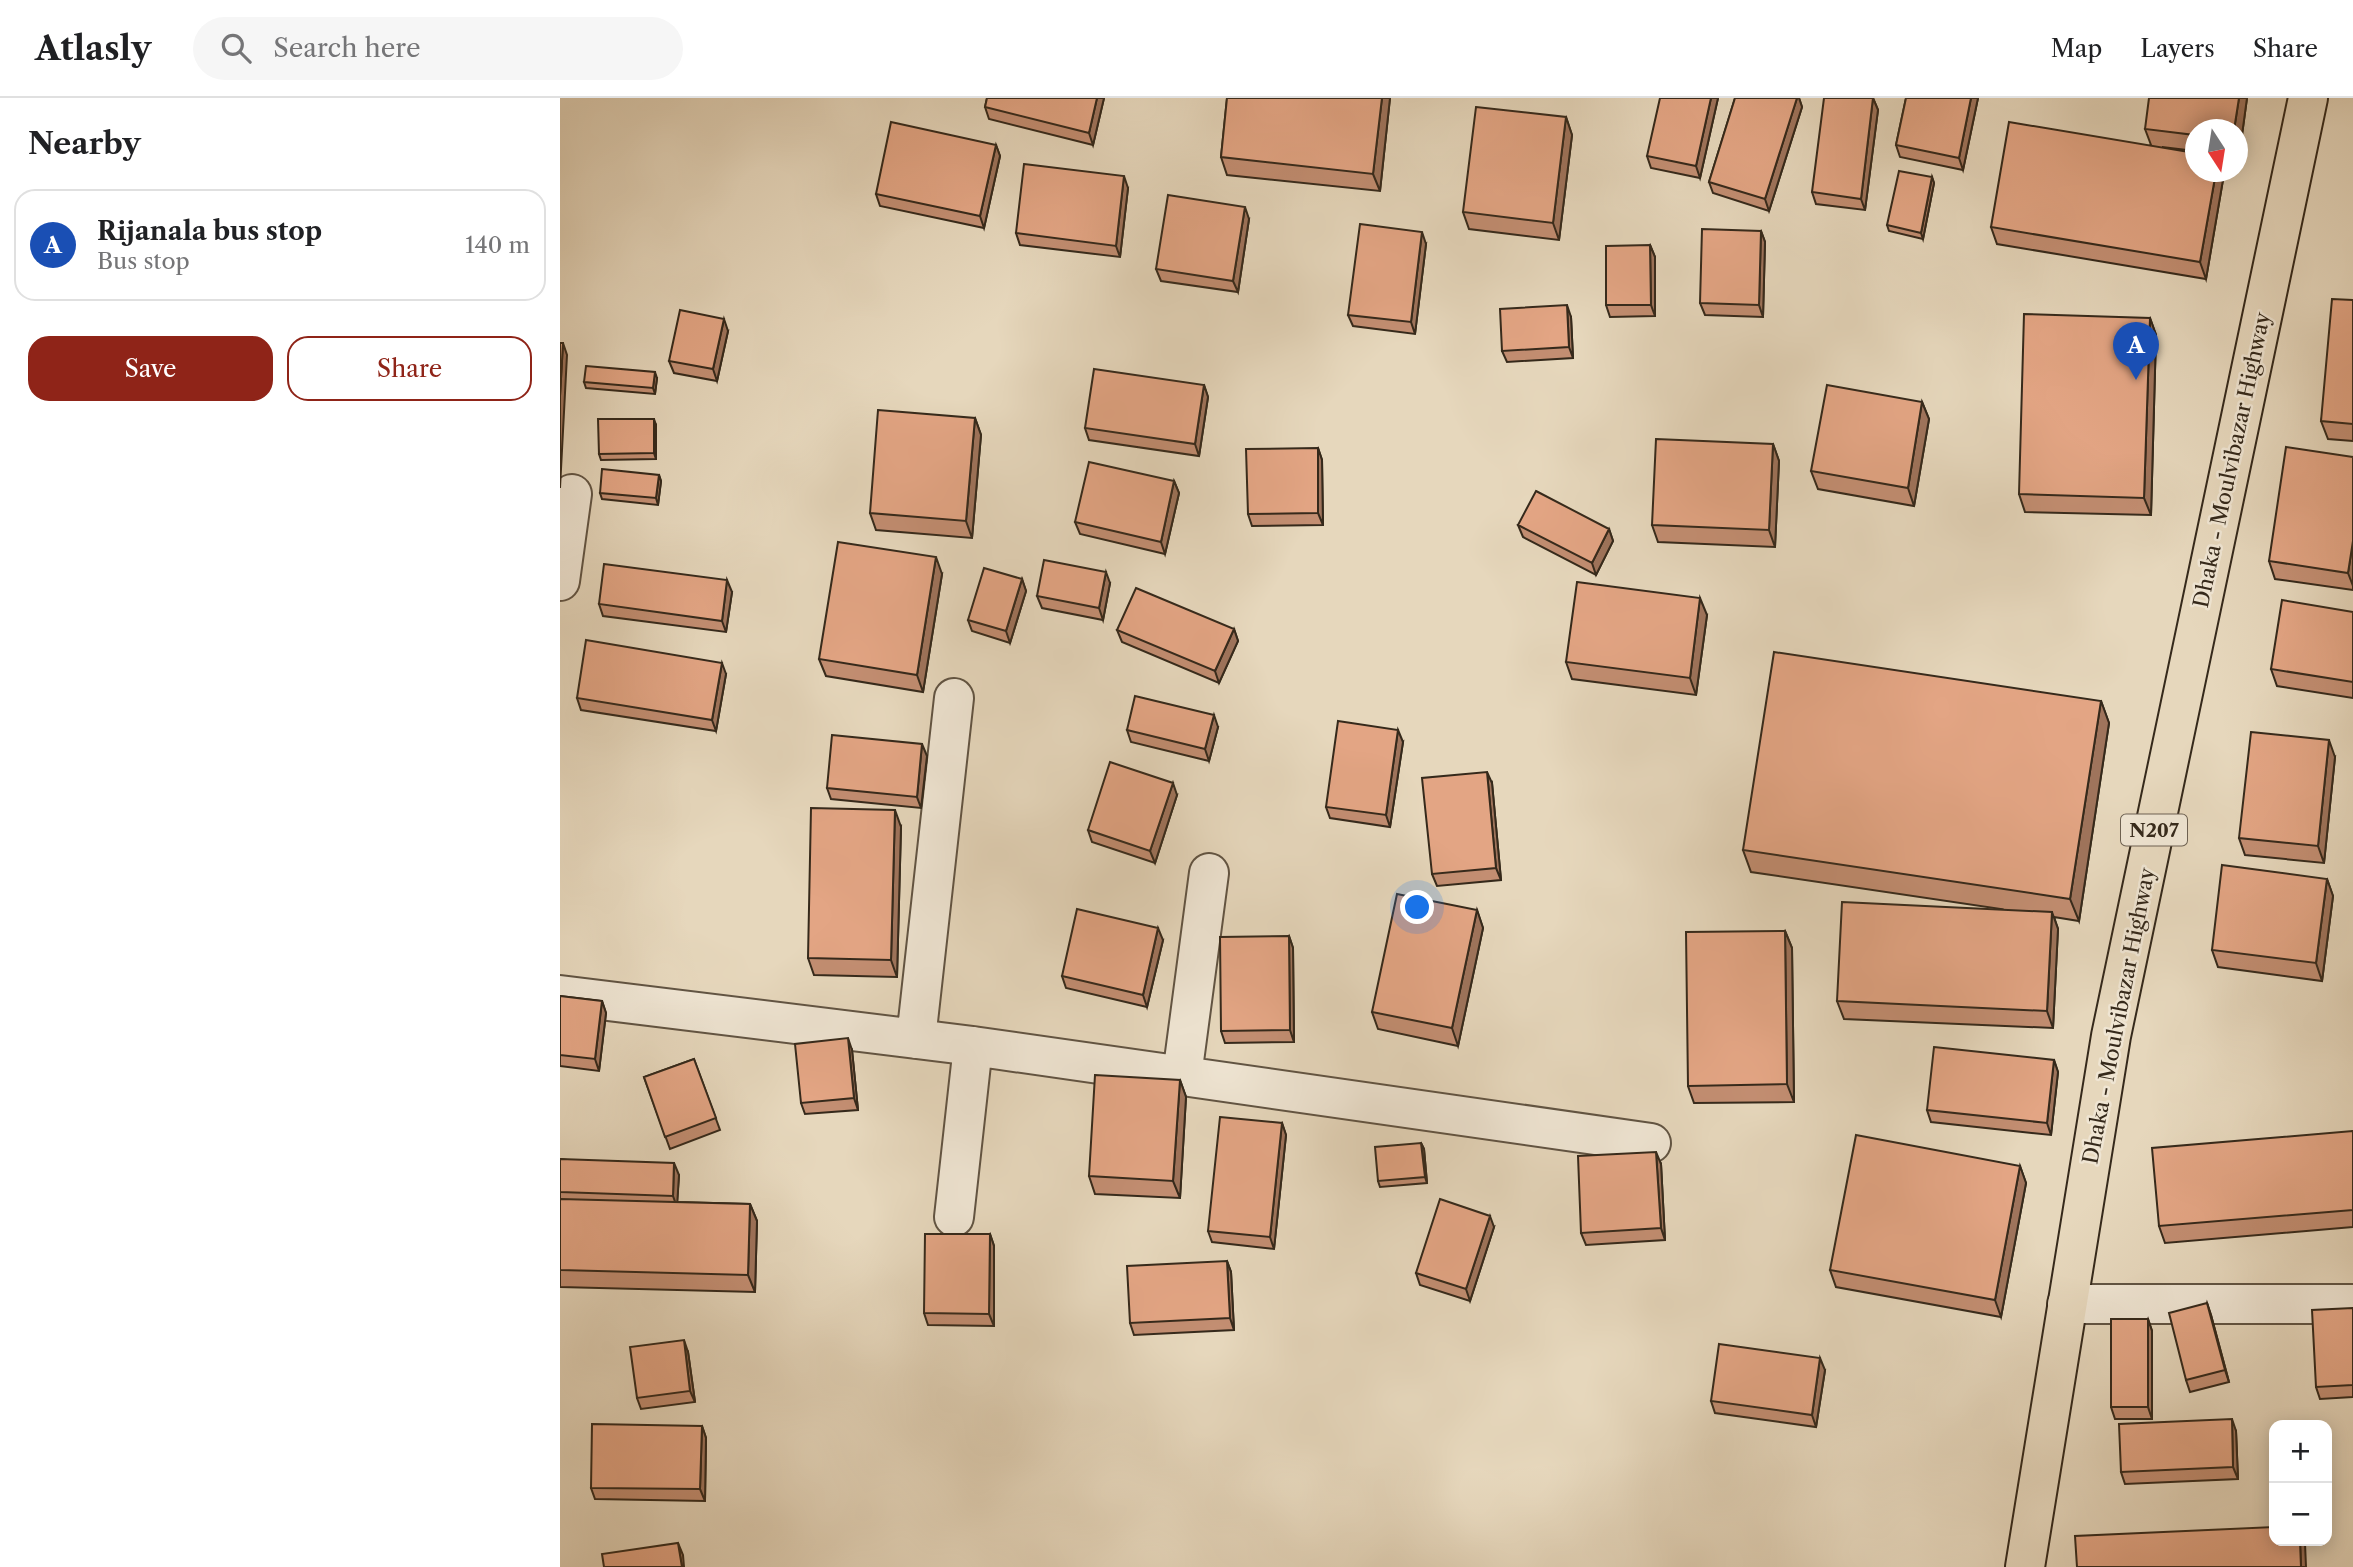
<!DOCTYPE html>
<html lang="en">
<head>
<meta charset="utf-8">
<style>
	:root { --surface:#fff; --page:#f6f6f6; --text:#202124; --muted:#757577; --line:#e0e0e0; --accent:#8f2418 }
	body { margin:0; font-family:"Libre Caslon Text",serif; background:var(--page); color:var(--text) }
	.controls { position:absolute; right:21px; bottom:21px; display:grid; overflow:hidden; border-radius:14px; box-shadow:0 4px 18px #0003 }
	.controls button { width:63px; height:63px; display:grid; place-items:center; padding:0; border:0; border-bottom:2px solid var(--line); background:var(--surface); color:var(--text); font:35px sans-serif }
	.compass { position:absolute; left:1625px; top:21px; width:63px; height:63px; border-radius:50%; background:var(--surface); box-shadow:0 4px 18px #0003; rotate:168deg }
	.you { position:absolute; left:858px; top:810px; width:24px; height:24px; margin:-18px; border:5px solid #fff; border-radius:50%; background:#1a73e8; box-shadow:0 0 0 10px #1a73e833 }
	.badge { display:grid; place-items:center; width:46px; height:46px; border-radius:50%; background:var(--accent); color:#fff; font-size:23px; font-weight:700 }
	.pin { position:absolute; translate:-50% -58px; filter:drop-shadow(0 2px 4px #0008) }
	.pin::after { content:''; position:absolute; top:37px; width:24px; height:21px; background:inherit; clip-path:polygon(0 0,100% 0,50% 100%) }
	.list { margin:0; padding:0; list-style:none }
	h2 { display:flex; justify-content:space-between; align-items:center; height:91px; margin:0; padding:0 28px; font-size:30px }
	h2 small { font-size:23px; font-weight:400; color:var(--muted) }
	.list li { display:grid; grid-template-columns:46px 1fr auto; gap:21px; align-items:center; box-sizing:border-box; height:112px; margin:0 14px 14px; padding:0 14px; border:2px solid var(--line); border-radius:21px }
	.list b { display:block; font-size:26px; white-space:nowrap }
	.list p { margin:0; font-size:23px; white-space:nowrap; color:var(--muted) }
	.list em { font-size:23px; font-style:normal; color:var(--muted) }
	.actions { display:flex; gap:14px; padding:21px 28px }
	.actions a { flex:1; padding:16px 0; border:2px solid var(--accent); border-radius:21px; text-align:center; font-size:24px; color:var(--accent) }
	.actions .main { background:var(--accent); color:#fff }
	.icon { flex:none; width:38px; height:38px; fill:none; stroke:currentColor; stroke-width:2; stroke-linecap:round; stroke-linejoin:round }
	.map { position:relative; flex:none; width:1793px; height:1469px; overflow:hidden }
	header { display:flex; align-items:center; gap:42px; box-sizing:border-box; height:98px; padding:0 35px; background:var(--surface); border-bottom:2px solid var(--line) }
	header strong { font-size:33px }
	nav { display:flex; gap:38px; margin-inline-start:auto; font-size:24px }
	.search { width:490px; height:63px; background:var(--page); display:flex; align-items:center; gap:18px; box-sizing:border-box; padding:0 24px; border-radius:38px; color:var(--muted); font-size:26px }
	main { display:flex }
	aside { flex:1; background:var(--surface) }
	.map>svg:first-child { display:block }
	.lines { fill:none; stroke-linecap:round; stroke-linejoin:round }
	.street-casing { stroke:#615443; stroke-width:42 }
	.highway-casing { stroke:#35291b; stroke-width:42 }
	.street { stroke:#efe5d3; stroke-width:38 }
	.highway { stroke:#e6d7bc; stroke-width:38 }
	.wall { fill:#c38e72; stroke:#35291b; stroke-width:2 }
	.shaded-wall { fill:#9f745c; stroke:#35291b; stroke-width:2 }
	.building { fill:#e3a584; stroke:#35291b; stroke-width:2 }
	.labels { text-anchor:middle; stroke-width:5; stroke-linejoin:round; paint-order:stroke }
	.shield { fill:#efe5d3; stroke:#6d6152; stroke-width:2 }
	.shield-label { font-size:19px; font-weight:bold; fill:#35291b }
	.street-label { font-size:21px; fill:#35291b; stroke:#efe5d3 }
</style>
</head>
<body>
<header>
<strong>Atlasly</strong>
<div class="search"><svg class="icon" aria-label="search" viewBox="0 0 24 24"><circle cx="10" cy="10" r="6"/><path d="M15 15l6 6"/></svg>Search here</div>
<nav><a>Map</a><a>Layers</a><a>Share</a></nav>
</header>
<main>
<aside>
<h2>Nearby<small></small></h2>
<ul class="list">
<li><span class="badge" style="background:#1a4fb4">A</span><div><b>Rijanala bus stop</b><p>Bus stop</p></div><em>140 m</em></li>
</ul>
<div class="actions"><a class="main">Save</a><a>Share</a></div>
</aside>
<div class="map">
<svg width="1793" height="1469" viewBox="0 0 1793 1469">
	<rect width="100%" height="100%" fill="#e6d7bc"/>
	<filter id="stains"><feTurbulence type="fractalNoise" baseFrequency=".00286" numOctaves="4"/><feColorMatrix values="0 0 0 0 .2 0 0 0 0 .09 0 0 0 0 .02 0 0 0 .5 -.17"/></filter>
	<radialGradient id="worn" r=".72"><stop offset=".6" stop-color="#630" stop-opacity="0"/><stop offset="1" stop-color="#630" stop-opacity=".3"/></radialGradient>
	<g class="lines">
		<defs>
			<path id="street" d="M 0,483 L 12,396
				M 0,897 L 413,948 L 1091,1045
				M 356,941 L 394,600
				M 622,978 L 649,775
				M 394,1119 L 413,948
				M 1507,1206 L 1793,1206"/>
			<path id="highway" d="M 1465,1469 L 1551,938 L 1748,0"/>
		</defs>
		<!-- street casing -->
		<use href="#street" class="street-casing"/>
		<!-- highway casing -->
		<use href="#highway" class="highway-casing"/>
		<!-- street -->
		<use href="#street" class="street"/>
		<!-- highway -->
		<use href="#highway" class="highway"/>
	</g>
	<!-- wall -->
	<path class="wall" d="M 427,0 L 544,0 L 533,47 L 429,21 L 425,9 Z
		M 667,0 L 830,0 L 820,93 L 667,77 L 661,59 Z
		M 1158,0 L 1140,80 L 1091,70 L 1087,58 Z
		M 1175,0 L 1239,0 L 1242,9 L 1209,113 L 1153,95 L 1149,84 Z
		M 1313,0 L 1318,12 L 1305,112 L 1256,106 L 1252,94 Z
		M 1346,0 L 1418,0 L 1403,72 L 1340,59 L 1336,47 Z
		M 1687,0 L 1679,59 L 1677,59 L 1677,32 L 1635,32 L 1635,53 L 1602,49 L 1664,76 L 1646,181 L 1437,146 L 1431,129 L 1591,47 L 1585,31 Z
		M 1006,19 L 1012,37 L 999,142 L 909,131 L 903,114 Z
		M 436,47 L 440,58 L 424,130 L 320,108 L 316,96 Z
		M 1372,79 L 1374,85 L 1363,141 L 1329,133 L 1327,127 Z
		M 568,90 L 560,159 L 460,147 L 456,135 Z
		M 689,121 L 678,194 L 601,183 L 596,171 Z
		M 1201,133 L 1205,144 L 1203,219 L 1145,217 L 1140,205 Z
		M 866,146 L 855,236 L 793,228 L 788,217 Z
		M 1090,147 L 1095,159 L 1095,218 L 1050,219 L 1046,207 Z
		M 1793,202 L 1793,343 L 1768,341 L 1761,323 Z
		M 1011,219 L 1013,260 L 947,264 L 942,253 Z
		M 1590,220 L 1596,237 L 1591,417 L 1465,414 L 1459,396 Z
		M 168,233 L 157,283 L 114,275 L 109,263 Z
		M 97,280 L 95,296 L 26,290 L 24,284 Z
		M 644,287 L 648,299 L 639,358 L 529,342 L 525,330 Z
		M 1362,304 L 1369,321 L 1354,408 L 1258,391 L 1251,373 Z
		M 415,320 L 421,337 L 412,440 L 316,432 L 310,415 Z
		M 96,327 L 96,361 L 41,362 L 39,356 Z
		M 1213,346 L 1219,363 L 1215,449 L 1098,444 L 1092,427 Z
		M 758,350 L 762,362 L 763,427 L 692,428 L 688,416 Z
		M 1793,359 L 1793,492 L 1715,481 L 1709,463 Z
		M 99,377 L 101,383 L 98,407 L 42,401 L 40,395 Z
		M 614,383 L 619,395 L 605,456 L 520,436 L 515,424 Z
		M 958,427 L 1049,431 L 1053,443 L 1036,477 L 963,439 Z
		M 382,476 L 363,594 L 266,578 L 259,561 Z
		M 462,481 L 466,493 L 450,545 L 412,533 L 408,522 Z
		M 550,485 L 543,522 L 482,510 L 477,498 Z
		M 172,494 L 166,534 L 43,518 L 39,506 Z
		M 1793,514 L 1793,600 L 1717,588 L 1711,571 Z
		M 1147,517 L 1136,597 L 1012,581 L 1006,564 Z
		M 674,531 L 678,543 L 659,585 L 562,544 L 557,532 Z
		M 166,576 L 156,633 L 21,612 L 17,600 Z
		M 1541,603 L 1549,625 L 1519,823 L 1494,819 L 1498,831 L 1493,930 L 1284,921 L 1277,903 L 1441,811 L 1191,774 L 1183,752 Z
		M 658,629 L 649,663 L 571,644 L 567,632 Z
		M 843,644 L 830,729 L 770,720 L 766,709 Z
		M 367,658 L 361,710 L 271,701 L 267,690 Z
		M 1775,659 L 1764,765 L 1685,757 L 1679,740 Z
		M 932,685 L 941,782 L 877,788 L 872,776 Z
		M 617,697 L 595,765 L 532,744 L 528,732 Z
		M 341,729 L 337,879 L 254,877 L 248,860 Z
		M 1767,781 L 1773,798 L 1762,883 L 1658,869 L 1652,852 Z
		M 917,812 L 923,830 L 898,948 L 818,931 L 812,914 Z
		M 1225,833 L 1232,850 L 1234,1004 L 1134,1005 L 1128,988 Z
		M 729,838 L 733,850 L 734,944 L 665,945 L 661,933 Z
		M 603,842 L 587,909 L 506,890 L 502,878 Z
		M 0,898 L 42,903 L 46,915 L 39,973 L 0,968 Z
		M 292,952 L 298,1012 L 245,1016 L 241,1005 Z
		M 134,961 L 160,1032 L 110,1051 L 84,979 Z
		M 1494,962 L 1498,974 L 1491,1037 L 1371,1024 L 1367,1012 Z
		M 620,982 L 626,999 L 620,1100 L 535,1096 L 529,1078 Z
		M 722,1025 L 726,1037 L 714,1151 L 652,1144 L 648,1133 Z
		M 1793,1033 L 1793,1129 L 1605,1145 L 1599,1128 Z
		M 861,1045 L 864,1051 L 867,1085 L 820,1089 L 818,1083 Z
		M 0,1061 L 119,1077 L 117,1104 L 190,1106 L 197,1123 L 195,1194 L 0,1189 Z
		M 1101,1066 L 1105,1142 L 1026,1147 L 1021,1135 Z
		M 1460,1068 L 1466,1085 L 1441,1219 L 1276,1189 L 1270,1172 Z
		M 934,1129 L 910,1203 L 860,1187 L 856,1175 Z
		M 430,1136 L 434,1148 L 434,1228 L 368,1227 L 364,1215 Z
		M 667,1163 L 671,1174 L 674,1232 L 574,1237 L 570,1225 Z
		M 1647,1205 L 1651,1217 L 1669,1284 L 1630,1294 L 1626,1282 Z
		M 1793,1210 L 1793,1299 L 1760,1301 L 1756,1289 Z
		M 1588,1221 L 1592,1233 L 1592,1321 L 1555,1321 L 1551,1309 Z
		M 128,1254 L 135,1304 L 81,1311 L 77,1300 Z
		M 1265,1272 L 1256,1329 L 1155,1315 L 1151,1303 Z
		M 142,1328 L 146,1340 L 145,1403 L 35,1401 L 31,1390 Z
		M 1676,1333 L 1678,1381 L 1565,1386 L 1561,1374 Z"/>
	<!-- shaded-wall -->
	<path class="shaded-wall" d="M 537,0 L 544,0 L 533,47 L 529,35 Z
		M 822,0 L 830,0 L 820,93 L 813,76 Z
		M 1151,0 L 1158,0 L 1140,80 L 1136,68 Z
		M 1237,0 L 1239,0 L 1242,9 L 1209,113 L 1205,101 Z
		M 1313,0 L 1318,12 L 1305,112 L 1301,101 Z
		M 1411,0 L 1418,0 L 1403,72 L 1399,60 Z
		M 1679,0 L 1687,0 L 1679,59 L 1677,54 L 1677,32 L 1674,32 Z
		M 1006,19 L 1012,37 L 999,142 L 993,125 Z
		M 436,47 L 440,58 L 424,130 L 420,118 Z
		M 1656,74 L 1664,74 L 1664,76 L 1646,181 L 1640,164 Z
		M 564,78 L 568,90 L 560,159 L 556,148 Z
		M 1372,79 L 1374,85 L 1363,141 L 1361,135 Z
		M 685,109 L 689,121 L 678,194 L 673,183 Z
		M 1201,133 L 1205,144 L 1203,219 L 1199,207 Z
		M 862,134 L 866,146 L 855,236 L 851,224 Z
		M 1090,147 L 1095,159 L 1095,218 L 1091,207 Z
		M 1007,207 L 1011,219 L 1013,260 L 1009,249 Z
		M 1590,220 L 1596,237 L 1591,417 L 1584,400 Z
		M 164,221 L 168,233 L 157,283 L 153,271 Z
		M 3,245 L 7,257 L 0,390 L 0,298 Z
		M 95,274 L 97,280 L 95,296 L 93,290 Z
		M 644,287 L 648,299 L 639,358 L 635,346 Z
		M 1362,304 L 1369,321 L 1354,408 L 1348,390 Z
		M 415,320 L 421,337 L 412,440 L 406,423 Z
		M 94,321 L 96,327 L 96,361 L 94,355 Z
		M 1213,346 L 1219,363 L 1215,449 L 1209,432 Z
		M 758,350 L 762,362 L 763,427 L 758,415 Z
		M 99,377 L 101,383 L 98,407 L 96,400 Z
		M 614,383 L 619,395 L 605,456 L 601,444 Z
		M 1049,431 L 1053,443 L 1036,477 L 1032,465 Z
		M 1793,443 L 1793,488 L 1788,475 Z
		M 376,459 L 382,476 L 363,594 L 357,577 Z
		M 546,474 L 550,485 L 543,522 L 539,510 Z
		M 462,481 L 466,493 L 450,545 L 446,533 Z
		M 167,482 L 172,494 L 166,534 L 162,523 Z
		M 1140,500 L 1147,517 L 1136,597 L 1130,580 Z
		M 674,531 L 678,543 L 659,585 L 655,573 Z
		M 162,565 L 166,576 L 156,633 L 152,622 Z
		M 1541,603 L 1549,625 L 1519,823 L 1510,801 Z
		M 654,617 L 658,629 L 649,663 L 645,651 Z
		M 838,632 L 843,644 L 830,729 L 826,717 Z
		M 1769,642 L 1775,659 L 1764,765 L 1758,748 Z
		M 362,646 L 367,658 L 361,710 L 357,699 Z
		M 927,674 L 932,685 L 941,782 L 936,770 Z
		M 613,685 L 617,697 L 595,765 L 590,753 Z
		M 335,712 L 341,729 L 337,879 L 331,862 Z
		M 1767,781 L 1773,798 L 1762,883 L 1756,865 Z
		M 917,812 L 923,830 L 898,948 L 892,930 Z
		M 1492,814 L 1498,831 L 1493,930 L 1487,913 Z
		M 598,830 L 603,842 L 587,909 L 583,897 Z
		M 1225,833 L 1232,850 L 1234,1004 L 1227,986 Z
		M 729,838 L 733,850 L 734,944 L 730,932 Z
		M 42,903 L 46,915 L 39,973 L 35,961 Z
		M 288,940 L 292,952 L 298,1012 L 294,1000 Z
		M 1494,962 L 1498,974 L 1491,1037 L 1487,1025 Z
		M 620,982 L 626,999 L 620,1100 L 613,1083 Z
		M 722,1025 L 726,1037 L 714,1151 L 710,1139 Z
		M 861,1045 L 864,1051 L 867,1085 L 865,1079 Z
		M 1096,1054 L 1101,1066 L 1105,1142 L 1101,1130 Z
		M 114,1065 L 119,1077 L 117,1109 L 113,1098 Z
		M 1460,1068 L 1466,1085 L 1441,1219 L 1435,1202 Z
		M 190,1106 L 197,1123 L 195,1194 L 188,1177 Z
		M 930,1118 L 934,1129 L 910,1203 L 906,1191 Z
		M 430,1136 L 434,1148 L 434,1228 L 429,1216 Z
		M 667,1163 L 671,1174 L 674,1232 L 670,1220 Z
		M 1647,1205 L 1651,1217 L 1669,1284 L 1665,1272 Z
		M 1588,1221 L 1592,1233 L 1592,1321 L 1588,1309 Z
		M 124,1242 L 128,1254 L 135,1304 L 130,1293 Z
		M 1260,1260 L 1265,1272 L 1256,1329 L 1252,1317 Z
		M 1672,1321 L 1676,1333 L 1678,1381 L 1673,1369 Z
		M 142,1328 L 146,1340 L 145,1403 L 140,1391 Z
		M 1740,1443 L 1745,1443 L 1745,1445 L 1746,1469 L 1741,1469 Z
		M 118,1445 L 123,1457 L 124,1469 L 122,1469 Z"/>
	<!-- building -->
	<path class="building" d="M 427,0 L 537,0 L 529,35 L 425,9 Z
		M 667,0 L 822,0 L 813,76 L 661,59 Z
		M 1100,0 L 1151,0 L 1136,68 L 1087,58 Z
		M 1175,0 L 1237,0 L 1205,101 L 1149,84 Z
		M 1264,0 L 1313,0 L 1301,101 L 1252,94 Z
		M 1346,0 L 1411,0 L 1399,60 L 1336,47 Z
		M 1589,0 L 1679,0 L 1674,32 L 1635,32 L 1635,37 L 1585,31 Z
		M 916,9 L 1006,19 L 993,125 L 903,114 Z
		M 331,24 L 436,47 L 420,118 L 316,96 Z
		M 1449,24 L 1635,55 L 1635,74 L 1656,74 L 1640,164 L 1431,129 Z
		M 464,66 L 564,78 L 556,148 L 456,135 Z
		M 1339,73 L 1372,79 L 1361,135 L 1327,127 Z
		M 608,97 L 685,109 L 673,183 L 596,171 Z
		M 800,126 L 862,134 L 851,224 L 788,217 Z
		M 1142,131 L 1201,133 L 1199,207 L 1140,205 Z
		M 1090,147 L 1091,207 L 1046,207 L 1046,148 Z
		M 1772,201 L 1793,202 L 1793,326 L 1761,323 Z
		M 1007,207 L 1009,249 L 942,253 L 940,211 Z
		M 120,212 L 164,221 L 153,271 L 109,263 Z
		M 1464,216 L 1590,220 L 1584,400 L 1459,396 Z
		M 0,245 L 3,245 L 0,298 Z
		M 26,268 L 95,274 L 93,290 L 24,284 Z
		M 534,271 L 644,287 L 635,346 L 525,330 Z
		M 1267,287 L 1362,304 L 1348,390 L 1251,373 Z
		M 318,312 L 415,320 L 406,423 L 310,415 Z
		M 38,321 L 94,321 L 94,355 L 39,356 Z
		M 1096,341 L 1213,346 L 1209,432 L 1092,427 Z
		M 1726,349 L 1793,359 L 1793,443 L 1788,475 L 1709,463 Z
		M 758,350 L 758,415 L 688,416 L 686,351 Z
		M 529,364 L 614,383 L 601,444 L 515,424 Z
		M 42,371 L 99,377 L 96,400 L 40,395 Z
		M 976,393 L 1049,431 L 1032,465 L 958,427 Z
		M 278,444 L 376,459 L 357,577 L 259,561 Z
		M 484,462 L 546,474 L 539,510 L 477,498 Z
		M 44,466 L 167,482 L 162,523 L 39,506 Z
		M 424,470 L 462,481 L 446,533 L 408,522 Z
		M 1017,484 L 1140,500 L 1130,580 L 1006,564 Z
		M 576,490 L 674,531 L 655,573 L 557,532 Z
		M 1722,502 L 1793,514 L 1793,584 L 1711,571 Z
		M 26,542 L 162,565 L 152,622 L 17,600 Z
		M 1214,554 L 1541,603 L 1510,801 L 1183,752 Z
		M 575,598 L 654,617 L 645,651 L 567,632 Z
		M 778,623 L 838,632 L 826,717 L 766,709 Z
		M 1691,634 L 1769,642 L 1758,748 L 1679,740 Z
		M 272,637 L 362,646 L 357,699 L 267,690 Z
		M 550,664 L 613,685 L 590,753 L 528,732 Z
		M 927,674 L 936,770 L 872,776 L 862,680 Z
		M 251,710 L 335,712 L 331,862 L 248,860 Z
		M 1662,767 L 1767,781 L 1756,865 L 1652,852 Z
		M 837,796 L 917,812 L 892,930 L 812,914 Z
		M 1282,804 L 1492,814 L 1487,913 L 1277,903 Z
		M 517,811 L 598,830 L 583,897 L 502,878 Z
		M 1225,833 L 1227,986 L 1128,988 L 1126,834 Z
		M 729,838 L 730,932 L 661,933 L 660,839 Z
		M 0,898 L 42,903 L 35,961 L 0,957 Z
		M 288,940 L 294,1000 L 241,1005 L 235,946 Z
		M 1374,949 L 1494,962 L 1487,1025 L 1367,1012 Z
		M 134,961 L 156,1020 L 105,1039 L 84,979 Z
		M 535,977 L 620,982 L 613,1083 L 529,1078 Z
		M 660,1019 L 722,1025 L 710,1139 L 648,1133 Z
		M 1793,1033 L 1793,1112 L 1599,1128 L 1592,1050 Z
		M 1296,1037 L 1460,1068 L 1435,1202 L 1270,1172 Z
		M 861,1045 L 865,1079 L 818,1083 L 815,1049 Z
		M 1096,1054 L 1101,1130 L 1021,1135 L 1018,1058 Z
		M 0,1061 L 114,1065 L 113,1098 L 0,1094 Z
		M 0,1101 L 190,1106 L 188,1177 L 0,1172 Z
		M 880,1101 L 930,1118 L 906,1191 L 856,1175 Z
		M 365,1136 L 430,1136 L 429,1216 L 364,1215 Z
		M 667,1163 L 670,1220 L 570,1225 L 567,1168 Z
		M 1647,1205 L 1665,1272 L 1626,1282 L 1609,1215 Z
		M 1793,1210 L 1793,1287 L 1756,1289 L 1752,1212 Z
		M 1551,1221 L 1588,1221 L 1588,1309 L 1551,1309 Z
		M 124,1242 L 130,1293 L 77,1300 L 70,1249 Z
		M 1159,1246 L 1260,1260 L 1252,1317 L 1151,1303 Z
		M 1672,1321 L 1673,1369 L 1561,1374 L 1559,1326 Z
		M 32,1326 L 142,1328 L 140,1391 L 31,1390 Z
		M 1714,1429 L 1714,1443 L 1740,1443 L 1741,1469 L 1517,1469 L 1515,1438 Z
		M 118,1445 L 122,1469 L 44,1469 L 42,1456 Z"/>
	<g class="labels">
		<!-- shield labels -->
		<rect class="shield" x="1561" y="716.5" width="66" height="31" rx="5"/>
		<g class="shield-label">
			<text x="1594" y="739">N207</text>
		</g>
		<!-- street labels -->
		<g class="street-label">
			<text transform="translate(1672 362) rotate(-78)" y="7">Dhaka - Moulvibazar Highway</text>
			<text transform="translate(1559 918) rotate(-79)" y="7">Dhaka - Moulvibazar Highway</text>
		</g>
	</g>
	<rect width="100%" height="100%" filter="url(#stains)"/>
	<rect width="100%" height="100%" fill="url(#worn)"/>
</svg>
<div class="controls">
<button>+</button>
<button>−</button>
</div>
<svg class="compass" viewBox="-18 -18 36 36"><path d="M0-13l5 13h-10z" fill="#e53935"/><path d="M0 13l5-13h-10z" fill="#757577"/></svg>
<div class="you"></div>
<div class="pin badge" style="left:1576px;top:282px;background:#1a4fb4">A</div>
</div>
</main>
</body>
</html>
